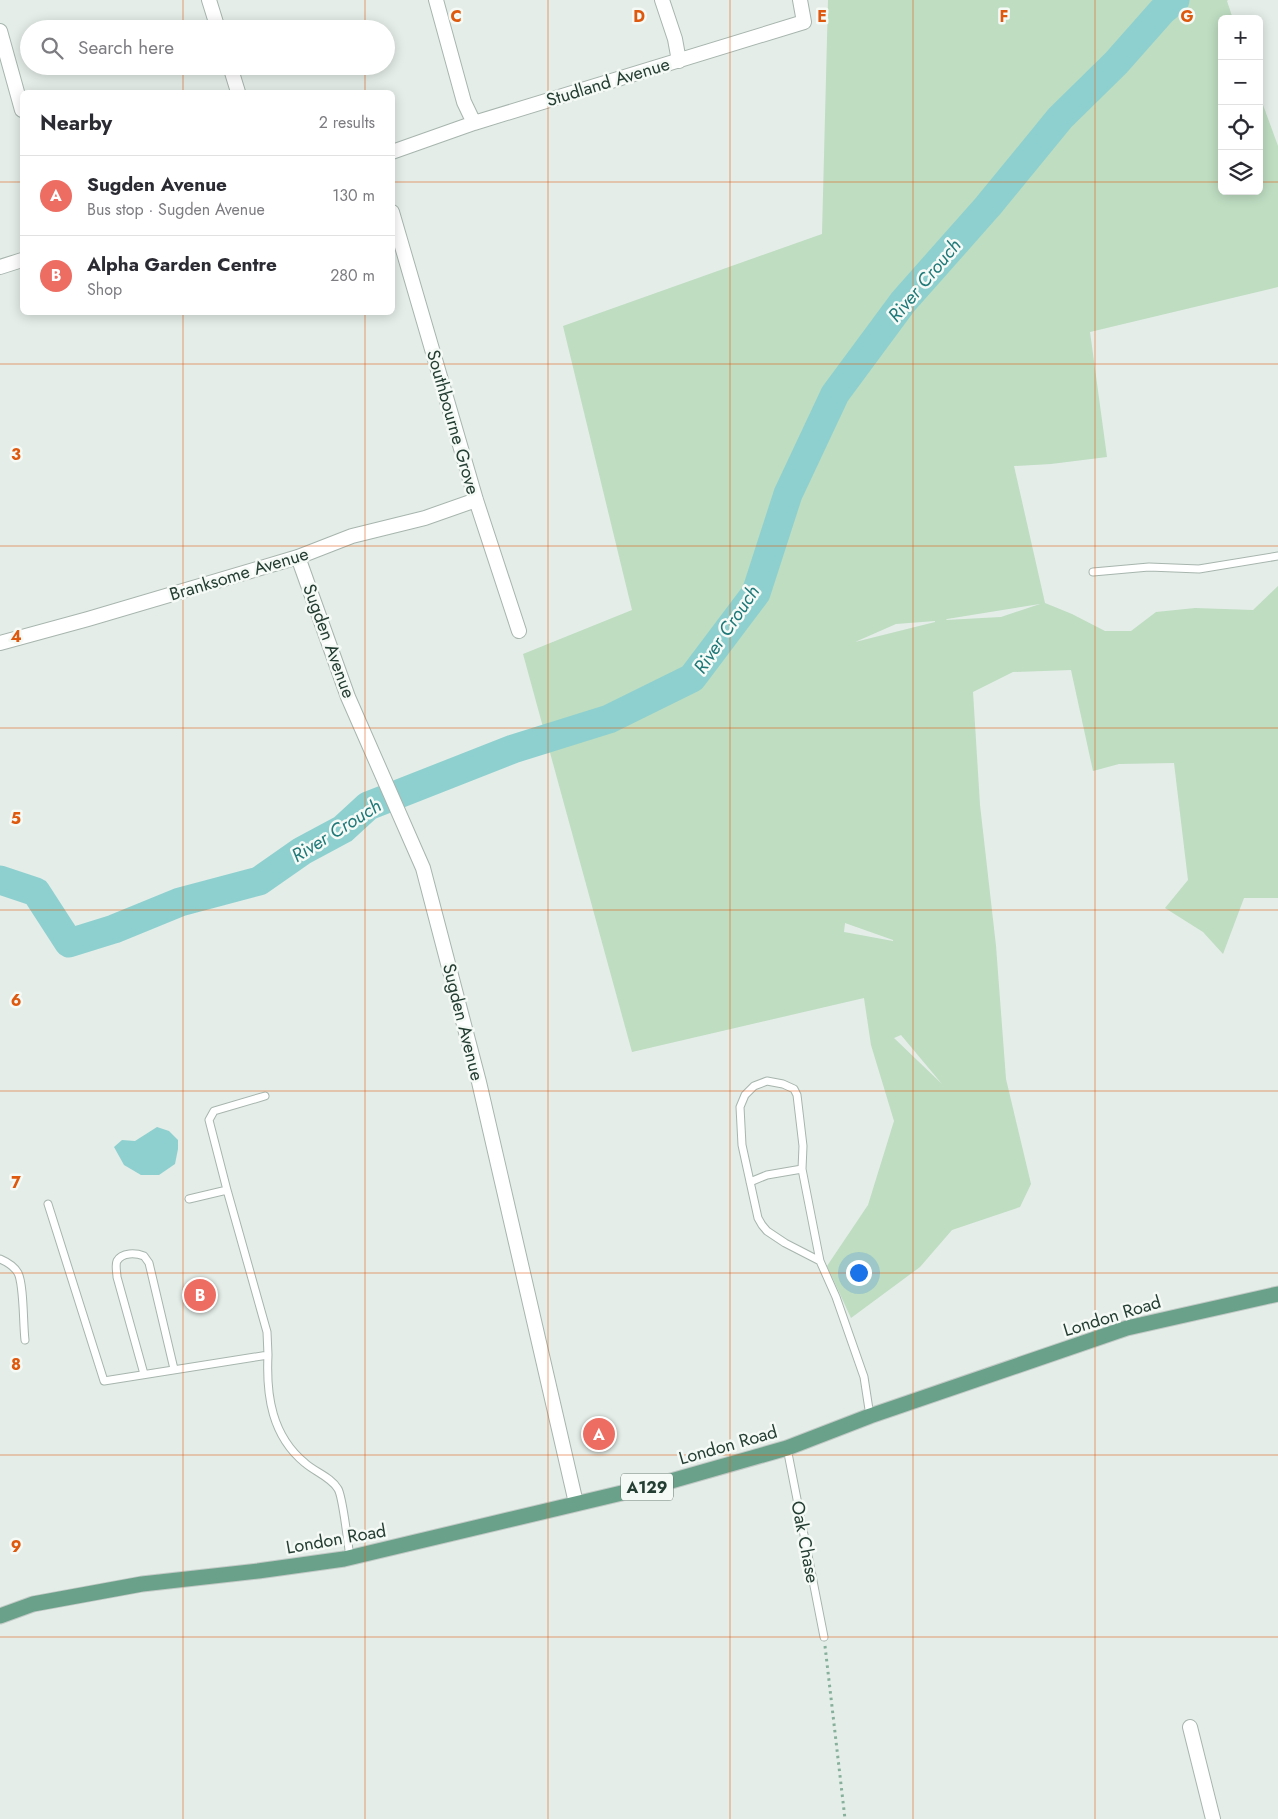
<!DOCTYPE html>
<html lang="en">
<head>
<meta charset="utf-8">
<style>
	:root { --surface:#fff; --page:#f2f2f3; --text:#2b2b33; --muted:#7c7c81; --line:#e1e1e2; --accent:#ed6d62 }
	body { margin:0; font-family:Jost,sans-serif; background:var(--page); color:var(--text) }
	.controls { position:absolute; right:15px; top:15px; display:grid; overflow:hidden; border-radius:8px; box-shadow:0 2px 12px #0003 }
	.controls button { width:45px; height:45px; display:grid; place-items:center; padding:0; border:0; border-bottom:1px solid var(--line); background:var(--surface); color:var(--text); font:25px sans-serif }
	.you { position:absolute; left:858px; top:1272px; width:18px; height:18px; margin:-12px; border:4px solid #fff; border-radius:50%; background:#1a73e8; box-shadow:0 0 0 8px #1a73e833 }
	.badge { display:grid; place-items:center; width:32px; height:32px; border-radius:50%; background:var(--accent); color:#fff; font-size:16px; font-weight:700 }
	.pin { position:absolute; translate:-50% -50%; border:2px solid #fff; box-shadow:0 1px 5px #0006 }
	.list { margin:0; padding:0; list-style:none }
	h2 { display:flex; justify-content:space-between; align-items:center; height:65px; margin:0; padding:0 20px; font-size:21px }
	h2 small { font-size:16px; font-weight:400; color:var(--muted) }
	.list li { display:grid; grid-template-columns:32px 1fr auto; gap:15px; align-items:center; box-sizing:border-box; height:80px; padding:0 20px; border-top:1px solid var(--line) }
	.list b { display:block; font-size:19px; white-space:nowrap }
	.list p { margin:0; font-size:16px; white-space:nowrap; color:var(--muted) }
	.list em { font-size:16px; font-style:normal; color:var(--muted) }
	.icon { flex:none; width:28px; height:28px; fill:none; stroke:currentColor; stroke-width:2; stroke-linecap:round; stroke-linejoin:round }
	.map { position:relative; flex:none; width:1278px; height:1819px; overflow:hidden }
	.search { position:absolute; background:var(--surface); box-shadow:0 2px 12px #0003; left:20px; top:20px; width:375px; height:55px; display:flex; align-items:center; gap:12px; box-sizing:border-box; padding:0 18px; border-radius:28px; color:var(--muted); font-size:19px }
	.panel { position:absolute; background:var(--surface); box-shadow:0 2px 12px #0003; left:20px; top:90px; width:375px; height:225px; border-radius:8px }
	.map>svg:first-child { display:block }
	.green { fill:#beddc1; fill-rule:evenodd }
	.water { fill:#8ed0cf }
	.lines { fill:none; stroke-linecap:round; stroke-linejoin:round }
	.river { stroke:#8ed0cf; stroke-width:29 }
	.service-casing { stroke:#a7b5ae; stroke-width:9 }
	.minor-casing { stroke:#a7b5ae; stroke-width:16 }
	.primary-casing { stroke:#c2c9c6; stroke-width:17 }
	.path { stroke:#86b09b; stroke-width:3; stroke-dasharray:2.5 4; stroke-linecap:butt }
	.service { stroke:#fff; stroke-width:7 }
	.minor { stroke:#fff; stroke-width:14 }
	.primary { stroke:#6aa18a; stroke-width:15 }
	.grid { fill:none; stroke:#de580e; stroke-width:1; stroke-opacity:0.55 }
	.labels { text-anchor:middle; stroke-width:5; stroke-linejoin:round; paint-order:stroke }
	.shield { fill:#f5faf6; stroke:#63766e; stroke-width:1 }
	.shield-label { font-size:16px; font-weight:bold; fill:#243e33 }
	.street-label { font-size:18px; fill:#243e33; stroke:#f5faf6 }
	.water-label { font-size:19px; font-style:italic; fill:#1f7979; stroke:#f5faf6 }
	.grid-label { font-size:16px; text-anchor:middle; font-weight:bold; fill:#de580e; stroke:#f5faf6; stroke-width:5; stroke-linejoin:round; paint-order:stroke }
</style>
</head>
<body>
<div class="map">
<svg width="1278" height="1819" viewBox="0 0 1278 1819">
	<rect width="100%" height="100%" fill="#e4ede8"/>
	<!-- green -->
	<path class="green" d="M 828,0 L 1228,0 L 1227,1 L 1233,19 L 1222,19 L 1222,191 L 1259,191 L 1259,94 L 1278,146 L 1278,287 L 1090,332 L 1107,457 L 1051,464 L 1014,466 L 1045,603 L 1072,614 L 1105,631 L 1131,631 L 1156,612 L 1195,608 L 1253,610 L 1278,586 L 1278,898 L 1244,898 L 1223,954 L 1203,932 L 1165,908 L 1188,880 L 1174,763 L 1119,764 L 1093,771 L 1071,670 L 1013,672 L 973,692 L 980,805 L 996,946 L 1006,1079 L 1031,1184 L 1020,1207 L 952,1230 L 920,1267 L 851,1318 L 827,1266 L 868,1205 L 894,1121 L 871,1045 L 864,998 L 632,1052 L 523,654 L 632,610 L 563,326 L 822,234 ZM 1040,604 L 1001,617 L 946,620 L 947,619 ZM 935,621 L 935,622 L 855,642 L 896,624 ZM 845,923 L 893,940 L 893,941 L 844,932 ZM 901,1035 L 942,1084 L 894,1038 Z"/>
	<!-- water -->
	<path class="water" d="M 157,1127 L 169,1131 L 178,1140 L 178,1149 L 175,1164 L 159,1175 L 141,1175 L 124,1165 L 114,1147 L 122,1140 L 135,1141 Z"/>
	<g class="lines">
		<!-- river -->
		<path class="river" d="M 0,880 L 36,892 L 69,943 L 114,929 L 180,902 L 259,881 L 302,851 L 343,829 L 368,806 L 513,749 L 609,719 L 692,678 L 756,593 L 788,494 L 835,394 L 903,302 L 988,206 L 1060,118 L 1116,63 L 1162,11 L 1175,0"/>
		<defs>
			<path id="service" d="M 1093,572 L 1149,567 L 1199,569 L 1278,556
				M 802,1169 L 820,1261
				M 750,1182 L 767,1175 L 802,1169 L 803,1146 L 797,1095 L 794,1089 L 783,1084 L 767,1081 L 754,1086 L 745,1095 L 740,1107 L 742,1145 L 758,1218 L 762,1225 L 767,1231 L 785,1243 L 820,1261 L 836,1297 L 864,1377 L 870,1416
				M 227,1190 L 209,1120 L 214,1111 L 265,1096
				M 189,1199 L 227,1190 L 267,1332 L 268,1355
				M 48,1204 L 104,1381 L 268,1355 C 266,1396 272,1436 305,1463 C 315,1472 331,1477 338,1489 C 343,1497 348,1545 350,1557
				M 0,1259 C 7,1262 14,1266 18,1273 C 24,1285 23,1324 25,1340
				M 144,1374 L 117,1277 C 117,1273 115,1265 117,1261 C 122,1252 136,1253 144,1256 L 149,1263 L 174,1369
				M 787,1448 L 824,1637"/>
			<path id="minor" d="M 209,0 L 218,29
				M 436,0 L 464,102 L 474,123
				M 662,0 L 675,39 L 679,61
				M 0,31 L 22,110
				M 230,66 L 238,92
				M 392,152 L 474,123 L 804,22 L 800,0
				M 392,212 L 476,500 L 519,631
				M 0,267 L 22,260
				M 298,557 L 348,697 L 423,868 L 479,1082 L 576,1503
				M 0,643 L 88,619 L 298,557 L 352,536 L 425,518 L 476,500
				M 1190,1727 L 1213,1819"/>
			<path id="primary" d="M 0,1616 L 33,1604 L 142,1584 L 258,1571 L 344,1559 L 664,1483 L 787,1448 L 870,1416 L 1127,1328 L 1278,1294"/>
		</defs>
		<!-- service casing -->
		<use href="#service" class="service-casing"/>
		<!-- minor casing -->
		<use href="#minor" class="minor-casing"/>
		<!-- primary casing -->
		<use href="#primary" class="primary-casing"/>
		<!-- path -->
		<path class="path" d="M 825,1646 L 845,1819"/>
		<!-- service -->
		<use href="#service" class="service"/>
		<!-- minor -->
		<use href="#minor" class="minor"/>
		<!-- primary -->
		<use href="#primary" class="primary"/>
	</g>
	<!-- grid -->
	<path class="grid" d="M 183,0 L 183,29M 365,0 L 365,29M 548,0 L 548,1819M 730,0 L 730,1819M 913,0 L 913,1819M 1095,0 L 1095,1819M 183,66 L 183,92M 365,66 L 365,92M 0,182 L 22,182M 392,182 L 1222,182M 1259,182 L 1278,182M 183,312 L 183,1819M 365,312 L 365,1819M 0,364 L 1278,364M 0,546 L 1278,546M 0,728 L 1278,728M 0,910 L 1278,910M 0,1091 L 1278,1091M 0,1273 L 1278,1273M 0,1455 L 1278,1455M 0,1637 L 1278,1637"/>
	<g class="labels">
		<!-- shield labels -->
		<rect class="shield" x="621" y="1473.5" width="52" height="27" rx="4"/>
		<g class="shield-label">
			<text x="647" y="1493">A129</text>
		</g>
		<!-- street labels -->
		<g class="street-label">
			<text transform="translate(608 82) rotate(-17)" y="6">Studland Avenue</text>
			<text transform="translate(453 422) rotate(74)" y="6">Southbourne Grove</text>
			<text transform="translate(239 574) rotate(-17)" y="6">Branksome Avenue</text>
			<text transform="translate(329 641) rotate(70)" y="6">Sugden Avenue</text>
			<text transform="translate(463 1022) rotate(76)" y="6">Sugden Avenue</text>
			<text transform="translate(1112 1316) rotate(-17)" y="6">London Road</text>
			<text transform="translate(728 1445) rotate(-16)" y="6">London Road</text>
			<text transform="translate(336 1539) rotate(-10)" y="6">London Road</text>
			<text transform="translate(805 1542) rotate(79)" y="6">Oak Chase</text>
		</g>
		<!-- water labels -->
		<g class="water-label">
			<text transform="translate(924 280) rotate(-50)" y="7">River Crouch</text>
			<text transform="translate(726 629) rotate(-56)" y="7">River Crouch</text>
			<text transform="translate(336 830) rotate(-32)" y="7">River Crouch</text>
		</g>
	</g>
	<g class="grid-label">
		<text x="456" y="22">C</text>
		<text x="639" y="22">D</text>
		<text x="822" y="22">E</text>
		<text x="1004" y="22">F</text>
		<text x="1187" y="22">G</text>
		<text x="16" y="460">3</text>
		<text x="16" y="642">4</text>
		<text x="16" y="824">5</text>
		<text x="16" y="1006">6</text>
		<text x="16" y="1188">7</text>
		<text x="16" y="1370">8</text>
		<text x="16" y="1552">9</text>
	</g>
</svg>
<div class="controls">
<button>+</button>
<button>−</button>
<button><svg class="icon" aria-label="locate" viewBox="0 0 24 24"><circle cx="12" cy="12" r="6"/><path d="M12 2v4M12 18v4M2 12h4M18 12h4"/></svg></button>
<button><svg class="icon" aria-label="layers" viewBox="0 0 24 24"><path d="M12 4l9 5-9 5-9-5zM3 14l9 5 9-5"/></svg></button>
</div>
<div class="you"></div>
<div class="pin badge" style="left:599px;top:1434px">A</div>
<div class="pin badge" style="left:200px;top:1295px">B</div>
<div class="search"><svg class="icon" aria-label="search" viewBox="0 0 24 24"><circle cx="10" cy="10" r="6"/><path d="M15 15l6 6"/></svg>Search here</div>
<section class="panel">
<h2>Nearby<small>2 results</small></h2>
<ul class="list">
<li><span class="badge">A</span><div><b>Sugden Avenue</b><p>Bus stop · Sugden Avenue</p></div><em>130 m</em></li>
<li><span class="badge">B</span><div><b>Alpha Garden Centre</b><p>Shop</p></div><em>280 m</em></li>
</ul>
</section>
</div>
</body>
</html>
